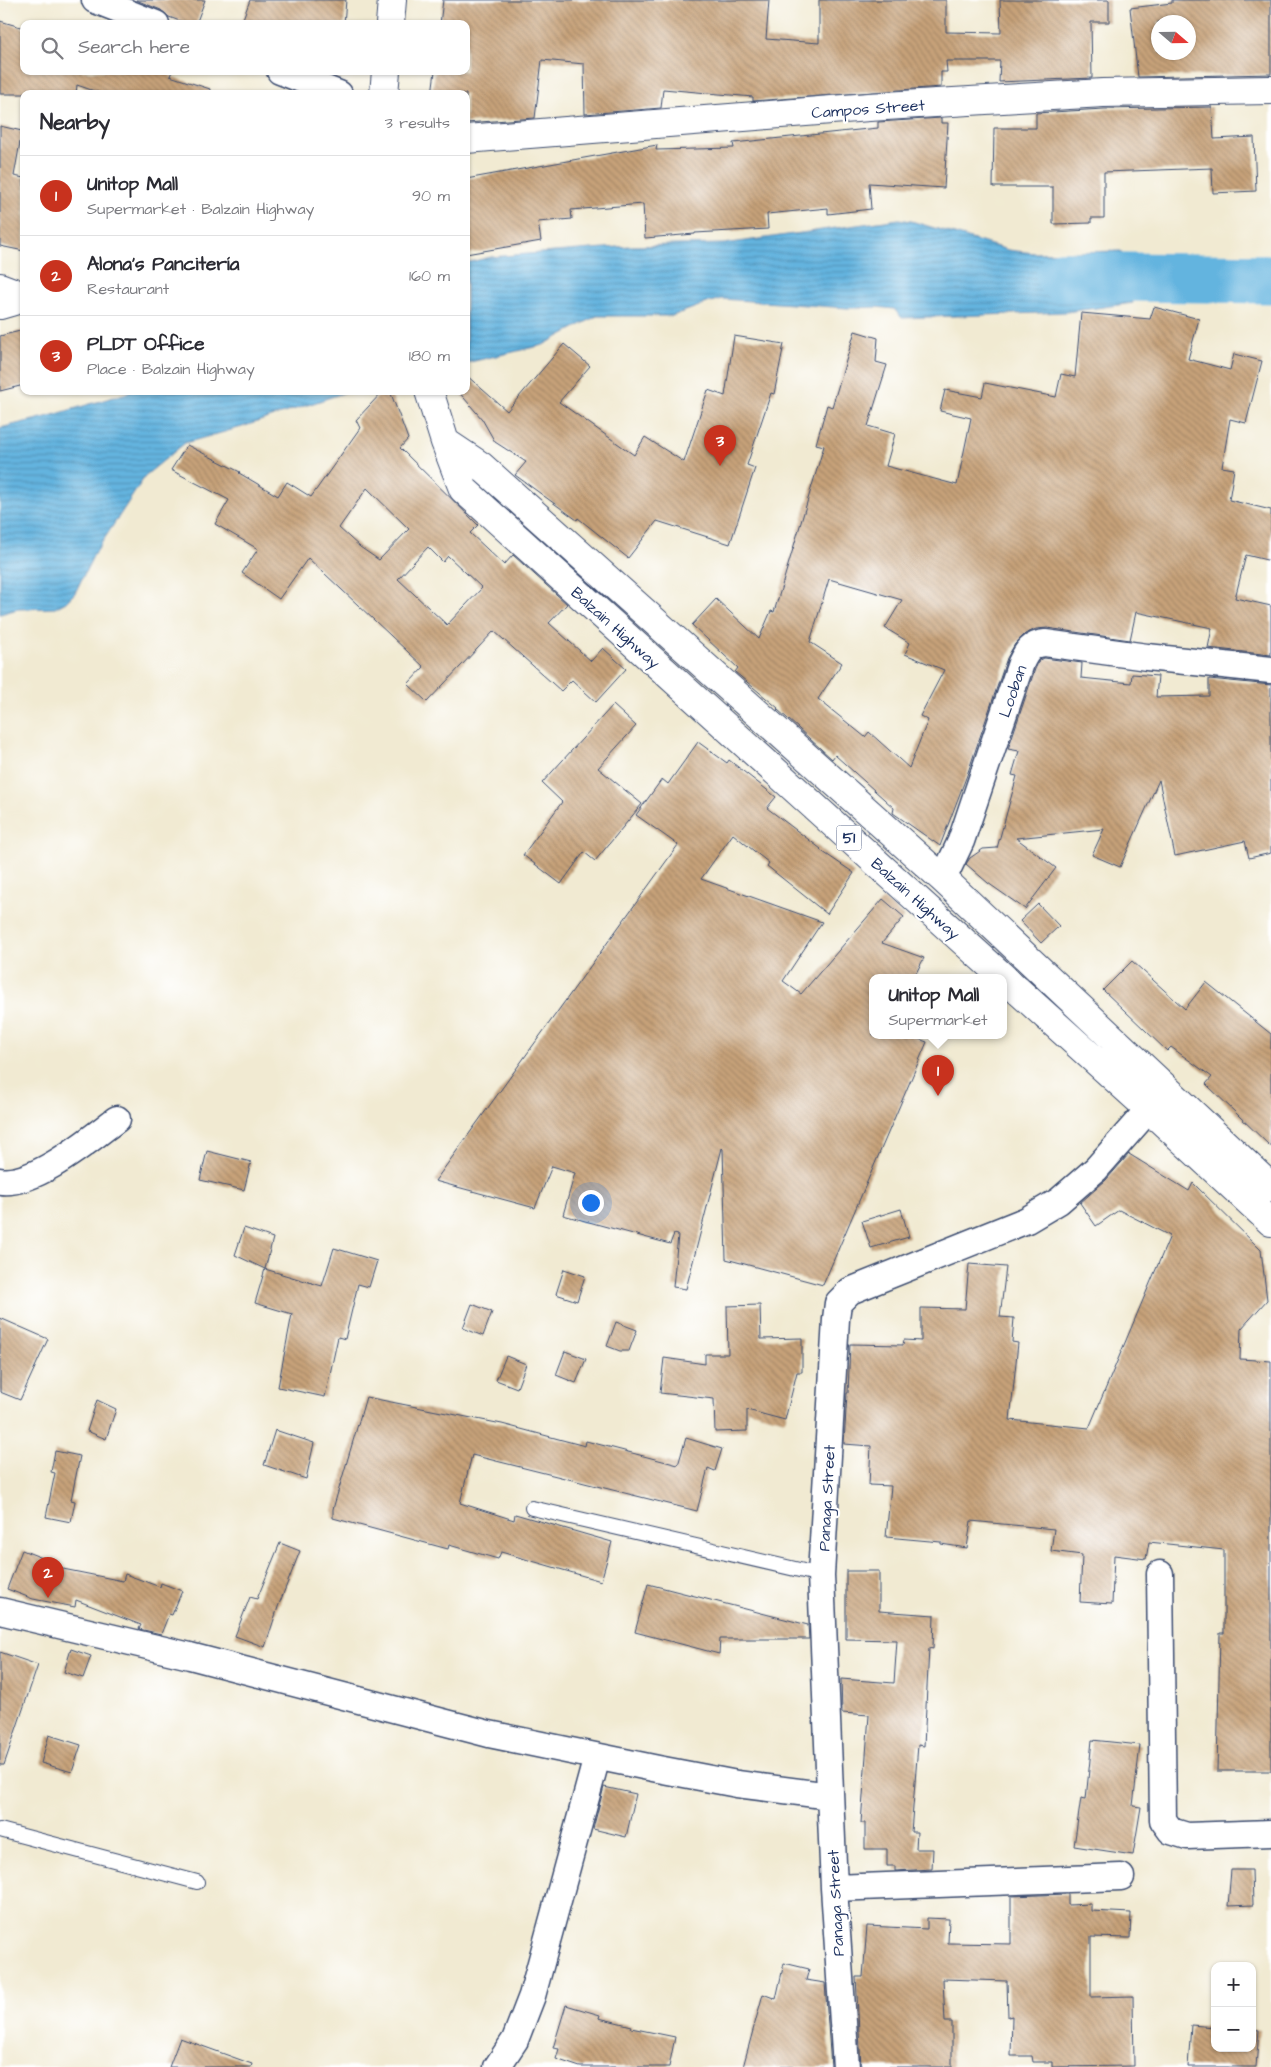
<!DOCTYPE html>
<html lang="en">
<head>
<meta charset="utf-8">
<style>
	:root { --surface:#fff; --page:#f7f7f7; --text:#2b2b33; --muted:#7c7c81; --line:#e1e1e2; --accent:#c8321e }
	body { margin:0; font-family:"Architects Daughter",sans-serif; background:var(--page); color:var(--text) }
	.controls { position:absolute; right:15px; bottom:15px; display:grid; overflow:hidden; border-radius:10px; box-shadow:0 1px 4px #0004 }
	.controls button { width:45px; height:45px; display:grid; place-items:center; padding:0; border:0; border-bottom:1px solid var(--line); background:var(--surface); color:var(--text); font:25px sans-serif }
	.compass { position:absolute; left:1151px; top:15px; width:45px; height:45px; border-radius:50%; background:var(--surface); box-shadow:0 1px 4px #0004; rotate:110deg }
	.you { position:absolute; left:590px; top:1202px; width:18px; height:18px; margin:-12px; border:4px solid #fff; border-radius:50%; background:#1a73e8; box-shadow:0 0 0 8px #1a73e833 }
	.badge { display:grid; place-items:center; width:32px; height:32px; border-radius:50%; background:var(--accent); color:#fff; font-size:16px; font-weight:700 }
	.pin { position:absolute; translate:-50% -41px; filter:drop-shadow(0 1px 2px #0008) }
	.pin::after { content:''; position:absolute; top:26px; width:18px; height:15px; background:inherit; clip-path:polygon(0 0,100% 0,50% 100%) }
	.popup { position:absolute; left:869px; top:974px; width:138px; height:65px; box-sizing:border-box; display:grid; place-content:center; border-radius:10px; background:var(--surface); filter:drop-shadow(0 1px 4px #0005); font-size:16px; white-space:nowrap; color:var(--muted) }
	.popup b { font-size:19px; color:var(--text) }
	.popup::after { content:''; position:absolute; left:50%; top:100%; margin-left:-10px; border:10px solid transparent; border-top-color:var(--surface) }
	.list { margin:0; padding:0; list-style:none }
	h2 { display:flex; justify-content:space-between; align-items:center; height:65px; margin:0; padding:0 20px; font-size:21px }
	h2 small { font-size:16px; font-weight:400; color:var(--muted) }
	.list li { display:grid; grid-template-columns:32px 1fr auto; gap:15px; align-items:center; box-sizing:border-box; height:80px; padding:0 20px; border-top:1px solid var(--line) }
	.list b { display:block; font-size:19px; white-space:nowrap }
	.list p { margin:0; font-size:16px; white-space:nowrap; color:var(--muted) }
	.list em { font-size:16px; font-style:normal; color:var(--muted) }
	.icon { flex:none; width:28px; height:28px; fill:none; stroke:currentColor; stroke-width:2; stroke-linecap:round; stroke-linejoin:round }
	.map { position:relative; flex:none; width:1271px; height:2067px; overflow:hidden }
	.search { position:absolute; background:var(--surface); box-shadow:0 1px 4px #0004; left:20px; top:20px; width:450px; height:55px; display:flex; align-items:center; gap:12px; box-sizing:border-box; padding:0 18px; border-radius:10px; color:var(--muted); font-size:19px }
	.panel { position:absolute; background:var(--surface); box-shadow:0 1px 4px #0004; left:20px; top:90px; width:450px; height:305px; border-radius:10px }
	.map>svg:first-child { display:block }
	.water { fill:url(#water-rules); stroke:#40729e }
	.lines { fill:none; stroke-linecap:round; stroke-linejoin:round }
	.river { stroke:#64b4df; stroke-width:49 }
	.building { fill:url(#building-back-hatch); fill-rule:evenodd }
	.service-casing { stroke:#3b4b6f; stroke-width:16 }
	.minor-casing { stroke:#3b4b6f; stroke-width:29 }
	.tertiary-casing { stroke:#3b4b6f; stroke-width:30 }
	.secondary-casing { stroke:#3b4b6f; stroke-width:30 }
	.primary-casing { stroke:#3b4b6f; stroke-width:30 }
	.service { stroke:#fff; stroke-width:14 }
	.minor { stroke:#fff; stroke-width:26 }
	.tertiary { stroke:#fff; stroke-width:28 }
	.secondary { stroke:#fff; stroke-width:28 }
	.primary { stroke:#fff; stroke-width:28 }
	.labels { text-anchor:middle; stroke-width:4.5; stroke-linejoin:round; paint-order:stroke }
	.shield { fill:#fff; stroke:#5f6d8e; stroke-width:1 }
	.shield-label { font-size:15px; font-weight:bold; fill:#1b2f5e }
	.street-label { font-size:16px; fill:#1b2f5e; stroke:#fff }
</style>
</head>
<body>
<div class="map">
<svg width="1271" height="2067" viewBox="0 0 1271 2067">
	<defs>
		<pattern id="water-rules" width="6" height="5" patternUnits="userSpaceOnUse" patternTransform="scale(1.25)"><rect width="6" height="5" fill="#64b4df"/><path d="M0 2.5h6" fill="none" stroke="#5293b8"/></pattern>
		<pattern id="building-back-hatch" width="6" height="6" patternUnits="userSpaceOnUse" patternTransform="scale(1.25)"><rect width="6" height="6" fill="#c7a279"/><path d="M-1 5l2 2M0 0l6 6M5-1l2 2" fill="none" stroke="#a18466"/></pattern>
	</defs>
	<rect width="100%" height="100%" fill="#fff"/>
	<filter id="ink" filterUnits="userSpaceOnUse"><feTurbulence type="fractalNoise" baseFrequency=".02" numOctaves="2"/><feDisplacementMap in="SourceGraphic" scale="10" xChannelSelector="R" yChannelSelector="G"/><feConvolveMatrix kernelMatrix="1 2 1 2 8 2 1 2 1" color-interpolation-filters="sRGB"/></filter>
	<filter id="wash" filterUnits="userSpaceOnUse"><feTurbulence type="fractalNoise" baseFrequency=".0096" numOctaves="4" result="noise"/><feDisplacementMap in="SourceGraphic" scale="20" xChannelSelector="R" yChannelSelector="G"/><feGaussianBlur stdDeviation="1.12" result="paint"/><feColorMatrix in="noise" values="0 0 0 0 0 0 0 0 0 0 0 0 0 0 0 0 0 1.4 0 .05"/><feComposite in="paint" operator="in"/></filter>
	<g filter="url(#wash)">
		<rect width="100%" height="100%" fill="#f1ead2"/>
		<!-- water -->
		<path class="water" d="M 899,219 L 911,221 L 1008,250 L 1034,253 L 1121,251 L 1133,303 L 1066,312 L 902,318 L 894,309 L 877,307 L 848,308 L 722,299 L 710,302 L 672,316 L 597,316 L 543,345 L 466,363 L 466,263 L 491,257 L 630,246 L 724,244 Z
			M 134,391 L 349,391 L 242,427 L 185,443 L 146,475 L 93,556 L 75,593 L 66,602 L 55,608 L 18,609 L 0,614 L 0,428 L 46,417 Z"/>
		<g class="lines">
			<!-- river -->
			<path class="river" d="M 1060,276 L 1271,279"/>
		</g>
		<g id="blocks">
			<!-- building -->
			<path class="building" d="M 136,0 L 205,0 L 196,24 L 188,24 L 169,17 L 161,10 Z
				M 250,0 L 346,0 L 344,24 L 241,24 Z
				M 443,0 L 769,0 L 766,39 L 819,43 L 819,0 L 946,0 L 946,32 L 1001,33 L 1000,0 L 1109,0 L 1109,22 L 1091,22 L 1092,78 L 999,82 L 1000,61 L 946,61 L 947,72 L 941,72 L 941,87 L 753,101 L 753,97 L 663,89 L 661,108 L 585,114 L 584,64 L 542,60 L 535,118 L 466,123 L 466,94 L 432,94 L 435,71 L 466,71 L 466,24 L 440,24 Z
				M 1172,0 L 1271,0 L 1271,74 L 1138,77 L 1130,8 L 1172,3 ZM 1158,22 L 1188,22 L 1188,52 L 1158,52 Z
				M 0,21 L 24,28 L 24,71 L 172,71 L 170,76 L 210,89 L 209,94 L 103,94 L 77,85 L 76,94 L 0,94 Z
				M 1212,107 L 1214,139 L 1254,137 L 1256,191 L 1213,193 L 1212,168 L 1104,172 L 1104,218 L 1091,218 L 1091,223 L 1053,224 L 1053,187 L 993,187 L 994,128 L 1036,128 L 1036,113 L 1104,109 Z
				M 941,118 L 941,123 L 948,123 L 944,188 L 869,183 L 871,209 L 828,214 L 828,208 L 767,214 L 768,229 L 695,233 L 695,234 L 645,238 L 643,204 L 571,210 L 572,219 L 538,222 L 541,241 L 466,254 L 466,179 L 657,145 L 656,150 L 734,148 L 733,143 L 878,128 L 878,122 Z
				M 0,126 L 22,131 L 14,176 L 24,178 L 24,251 L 0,246 Z
				M 1154,307 L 1199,319 L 1188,359 L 1230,370 L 1234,354 L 1262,361 L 1246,423 L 1230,419 L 1222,467 L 1234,469 L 1229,500 L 1271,510 L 1271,561 L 1246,555 L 1235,598 L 1271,606 L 1271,655 L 1208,648 L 1212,628 L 1136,612 L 1130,640 L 1047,628 L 1036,629 L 1025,634 L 1015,644 L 1007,658 L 967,775 L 940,846 L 893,813 L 894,808 L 835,755 L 832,759 L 777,709 L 778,708 L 735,672 L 738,668 L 692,625 L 716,599 L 759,639 L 771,611 L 774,612 L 824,446 L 816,444 L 827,405 L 832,407 L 855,331 L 878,338 L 876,362 L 887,365 L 868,426 L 895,434 L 886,466 L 957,485 L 971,418 L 940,411 L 945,390 L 982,397 L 985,383 L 1056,397 L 1061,374 L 1075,377 L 1081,313 L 1150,319 ZM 829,579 L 902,600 L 885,628 L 910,643 L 905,654 L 944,670 L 920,716 L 928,720 L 909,768 L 869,732 L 865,737 L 818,699 L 842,663 L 810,642 Z
				M 24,330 L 24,385 L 0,391 L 0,336 Z
				M 734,336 L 784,344 L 774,394 L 771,393 L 747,465 L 755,468 L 730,544 L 657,521 L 628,558 L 578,518 L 577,520 L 515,475 L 526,462 L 495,442 L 482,419 L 458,391 L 466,391 L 466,375 L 507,411 L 564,344 L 590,366 L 559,402 L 634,455 L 645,437 L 684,462 L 708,390 L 725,396 Z
				M 383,391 L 390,391 L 408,439 L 400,448 L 478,525 L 470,533 L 504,565 L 513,555 L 567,604 L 549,623 L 591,661 L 603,648 L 626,669 L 596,702 L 572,680 L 561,691 L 494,631 L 427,702 L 408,684 L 424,667 L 308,558 L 279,599 L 242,573 L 258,549 L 215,524 L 229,500 L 171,470 L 187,445 L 240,472 L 239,473 L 278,496 L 287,482 L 311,497 L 360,428 L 356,420 ZM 367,488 L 409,529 L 379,560 L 360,547 L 339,528 ZM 428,547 L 443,562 L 448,556 L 482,588 L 447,625 L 398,579 Z
				M 1044,658 L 1082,663 L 1081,678 L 1131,683 L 1132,674 L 1158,676 L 1156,697 L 1209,696 L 1209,679 L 1271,685 L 1271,853 L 1249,858 L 1245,841 L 1175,856 L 1159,780 L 1120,867 L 1092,855 L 1104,829 L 1016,838 L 1056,868 L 1025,909 L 988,883 L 966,864 L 970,858 L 983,849 L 997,848 L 1017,776 L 1012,775 L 1019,751 L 1008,749 L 1035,669 L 1039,661 Z
				M 613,705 L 636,726 L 598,768 L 642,804 L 595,861 L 584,852 L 561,884 L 523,855 L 562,802 L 542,783 Z
				M 698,742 L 727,763 L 729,760 L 776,797 L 767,808 L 821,849 L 820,850 L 854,873 L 827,914 L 767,866 L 769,863 L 733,834 L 701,879 L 822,922 L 783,981 L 801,994 L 883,899 L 904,917 L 882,943 L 924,958 L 914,977 L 873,977 L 873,1035 L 908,1035 L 927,1042 L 823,1285 L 726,1259 L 723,1149 L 722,1148 L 686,1289 L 673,1287 L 678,1235 L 674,1234 L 670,1244 L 563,1215 L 575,1173 L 552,1166 L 535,1208 L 435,1181 L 678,845 L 636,815 L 662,779 L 668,784 Z
				M 1038,904 L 1059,926 L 1041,943 L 1020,921 Z
				M 1132,961 L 1185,1009 L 1206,982 L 1271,1034 L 1271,1147 L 1206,1084 L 1212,1077 L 1171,1047 L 1167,1051 L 1103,990 Z
				M 207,1151 L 251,1162 L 244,1190 L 200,1180 Z
				M 1129,1154 L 1189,1191 L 1193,1183 L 1261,1250 L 1267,1300 L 1241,1329 L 1240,1359 L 1271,1361 L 1271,1771 L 1217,1771 L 1220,1633 L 1224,1633 L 1224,1550 L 1149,1542 L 1146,1559 L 1114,1555 L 1112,1604 L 1080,1602 L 1082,1555 L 1051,1551 L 1054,1529 L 971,1521 L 967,1548 L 941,1544 L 941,1542 L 886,1537 L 891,1486 L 869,1485 L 871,1446 L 844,1444 L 847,1393 L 848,1393 L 850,1344 L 903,1345 L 904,1340 L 921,1341 L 921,1308 L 965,1309 L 969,1264 L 1006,1267 L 1000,1317 L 1014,1318 L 1012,1342 L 1018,1343 L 1010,1420 L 1089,1428 L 1170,1236 L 1119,1210 L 1096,1226 L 1080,1203 L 1106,1180 Z
				M 901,1209 L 909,1237 L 871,1248 L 862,1221 Z
				M 244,1228 L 273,1238 L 265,1269 L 235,1255 Z
				M 334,1248 L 377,1261 L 369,1287 L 358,1284 L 345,1339 L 338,1337 L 325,1397 L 278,1387 L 292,1314 L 255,1303 L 265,1269 L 322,1286 Z
				M 564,1269 L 585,1276 L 577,1301 L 556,1294 Z
				M 472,1304 L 492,1312 L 483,1336 L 463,1328 Z
				M 760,1305 L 761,1339 L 802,1338 L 802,1372 L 797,1372 L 785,1420 L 747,1410 L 747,1431 L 715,1432 L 714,1399 L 660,1393 L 664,1358 L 705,1364 L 705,1354 L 728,1354 L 727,1306 Z
				M 0,1318 L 48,1339 L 20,1400 L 0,1392 Z
				M 616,1322 L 637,1330 L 629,1351 L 620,1351 L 607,1346 Z
				M 565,1351 L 586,1359 L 576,1383 L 556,1375 Z
				M 506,1356 L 526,1364 L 517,1388 L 496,1380 Z
				M 366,1397 L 502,1424 L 585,1446 L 586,1441 L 678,1465 L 686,1438 L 722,1449 L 715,1471 L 708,1468 L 697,1511 L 472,1455 L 460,1503 L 514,1520 L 515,1514 L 612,1542 L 601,1581 L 501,1552 L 498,1559 L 449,1545 L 448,1549 L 333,1518 L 333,1509 Z
				M 97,1400 L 116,1409 L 106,1439 L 87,1431 Z
				M 275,1430 L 314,1443 L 306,1479 L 264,1465 Z
				M 55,1451 L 80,1456 L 71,1500 L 75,1501 L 71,1522 L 46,1517 L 55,1473 L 51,1472 Z
				M 280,1543 L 300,1551 L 278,1607 L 265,1647 L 235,1636 L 250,1597 L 257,1599 Z
				M 22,1550 L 50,1561 L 48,1566 L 123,1581 L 125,1574 L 160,1587 L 161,1583 L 182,1591 L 172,1615 L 169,1614 L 161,1634 L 139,1629 L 141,1625 L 76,1600 L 75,1607 L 33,1599 L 7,1589 Z
				M 846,1571 L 879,1571 L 879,1611 L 934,1615 L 933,1649 L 929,1648 L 924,1746 L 918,1745 L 911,1832 L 917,1832 L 916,1849 L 933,1849 L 932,1869 L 895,1871 L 895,1866 L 887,1866 L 887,1849 L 865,1849 L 865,1823 L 861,1823 L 869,1715 L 842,1713 L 841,1679 L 894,1683 L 897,1640 L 846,1639 Z
				M 648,1584 L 808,1625 L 809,1639 L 720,1639 L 719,1654 L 635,1632 Z
				M 71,1649 L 91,1656 L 83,1678 L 64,1672 Z
				M 0,1652 L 38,1665 L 4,1765 L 0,1765 Z
				M 49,1735 L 81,1745 L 72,1772 L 41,1763 Z
				M 1092,1740 L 1140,1745 L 1133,1806 L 1141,1807 L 1133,1855 L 1074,1846 L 1081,1798 L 1086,1799 Z
				M 604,1787 L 636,1794 L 626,1837 L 593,1829 Z
				M 1231,1870 L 1252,1870 L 1253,1905 L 1228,1906 Z
				M 1068,1894 L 1068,1905 L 1091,1904 L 1091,1911 L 1131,1913 L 1130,1938 L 1091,1937 L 1091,1997 L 1133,1996 L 1134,2066 L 1052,2067 L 1052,2062 L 1033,2062 L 1032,2056 L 1011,2056 L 1012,2016 L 1008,2017 L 1007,1981 L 943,1979 L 945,2022 L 952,2022 L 952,2067 L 861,2067 L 856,1977 L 863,1977 L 867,1926 L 927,1929 L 927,1918 L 949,1919 L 948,1943 L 1011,1944 L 1011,1896 Z
				M 784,1963 L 809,1969 L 806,1980 L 825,1983 L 831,2067 L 743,2067 L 763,1994 L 776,1999 Z
				M 566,2005 L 600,2015 L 599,2018 L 632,2026 L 631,2028 L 675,2037 L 669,2067 L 580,2067 L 556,2059 L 559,2049 L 553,2048 Z
				M 1191,2025 L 1215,2027 L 1215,2048 L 1252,2048 L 1252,2029 L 1259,2030 L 1256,2067 L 1188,2067 Z
				M 180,2038 L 252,2064 L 251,2067 L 169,2067 Z"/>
		</g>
	</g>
	<g filter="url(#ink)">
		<use href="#blocks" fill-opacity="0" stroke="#3b4b6f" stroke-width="1"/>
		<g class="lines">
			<defs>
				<path id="service" d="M 532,1508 L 821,1575
					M 0,1830 L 197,1882"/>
				<path id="minor" d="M 95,0 L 156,24
					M 280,71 L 339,94
					M 943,879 L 961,841 L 1021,663 C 1026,652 1031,644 1045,643 L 1147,657 L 1271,670
					M 0,1181 C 35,1186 90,1139 117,1119
					M 1160,1574 L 1163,1820 L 1171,1831 L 1187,1836 L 1271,1833
					M 0,1611 L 190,1656 L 489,1734 L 658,1769 L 737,1784 L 830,1796
					M 834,1888 L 1121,1877
					M 497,2067 L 515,2040 L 532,1996 L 597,1757
					M 846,2067 L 834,1888 L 821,1575 L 836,1319 L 838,1303 L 850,1291 L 1027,1220 L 1059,1201 L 1096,1169 L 1149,1109"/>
				<path id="tertiary" d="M 466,139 L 869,107 L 1103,93 L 1271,90
					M 0,287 L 24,296"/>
				<path id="secondary" d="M 390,24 L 392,0
					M 384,94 L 386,71"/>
				<path id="primary" d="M 0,305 L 24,298
					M 429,391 L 445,442 L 463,489 L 1149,1109 L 1271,1222
					M 445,442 L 481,466 L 943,879 L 1271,1187"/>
			</defs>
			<!-- service casing -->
			<use href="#service" class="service-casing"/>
			<!-- minor casing -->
			<use href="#minor" class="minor-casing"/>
			<!-- tertiary casing -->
			<use href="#tertiary" class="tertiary-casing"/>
			<!-- secondary casing -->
			<use href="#secondary" class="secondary-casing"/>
			<!-- primary casing -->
			<use href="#primary" class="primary-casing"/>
			<!-- service -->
			<use href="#service" class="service"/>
			<!-- minor -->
			<use href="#minor" class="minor"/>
			<!-- tertiary -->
			<use href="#tertiary" class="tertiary"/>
			<!-- secondary -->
			<use href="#secondary" class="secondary"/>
			<!-- primary -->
			<use href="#primary" class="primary"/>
		</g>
	</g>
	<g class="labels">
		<!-- shield labels -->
		<rect class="shield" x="836.5" y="825.5" width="25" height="25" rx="4"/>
		<g class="shield-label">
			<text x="849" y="843">51</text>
		</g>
		<!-- street labels -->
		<g class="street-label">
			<text transform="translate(868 108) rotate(-4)" y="6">Campos Street</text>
			<text transform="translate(616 627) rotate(42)" y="6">Balzain Highway</text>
			<text transform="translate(1012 691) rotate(-71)" y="6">Looban</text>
			<text transform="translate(916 898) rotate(42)" y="6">Balzain Highway</text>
			<text transform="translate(826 1498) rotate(-87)" y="6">Panaga Street</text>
			<text transform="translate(835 1903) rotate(-93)" y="6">Panaga Street</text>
		</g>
	</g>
</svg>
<div class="controls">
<button>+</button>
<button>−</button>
</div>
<svg class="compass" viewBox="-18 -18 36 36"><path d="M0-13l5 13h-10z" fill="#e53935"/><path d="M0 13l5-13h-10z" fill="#7c7c81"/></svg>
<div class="you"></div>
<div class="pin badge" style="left:938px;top:1096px">1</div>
<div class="popup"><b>Unitop Mall</b>Supermarket</div>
<div class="pin badge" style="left:48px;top:1598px">2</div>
<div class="pin badge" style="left:720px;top:466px">3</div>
<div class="search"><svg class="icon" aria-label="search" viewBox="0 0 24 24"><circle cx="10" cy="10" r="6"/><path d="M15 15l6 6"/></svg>Search here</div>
<section class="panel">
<h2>Nearby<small>3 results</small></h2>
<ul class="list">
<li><span class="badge">1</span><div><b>Unitop Mall</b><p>Supermarket · Balzain Highway</p></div><em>90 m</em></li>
<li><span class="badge">2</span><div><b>Alona's Pancitería</b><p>Restaurant</p></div><em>160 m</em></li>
<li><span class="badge">3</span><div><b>PLDT Office</b><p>Place · Balzain Highway</p></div><em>180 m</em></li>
</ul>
</section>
</div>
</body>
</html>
